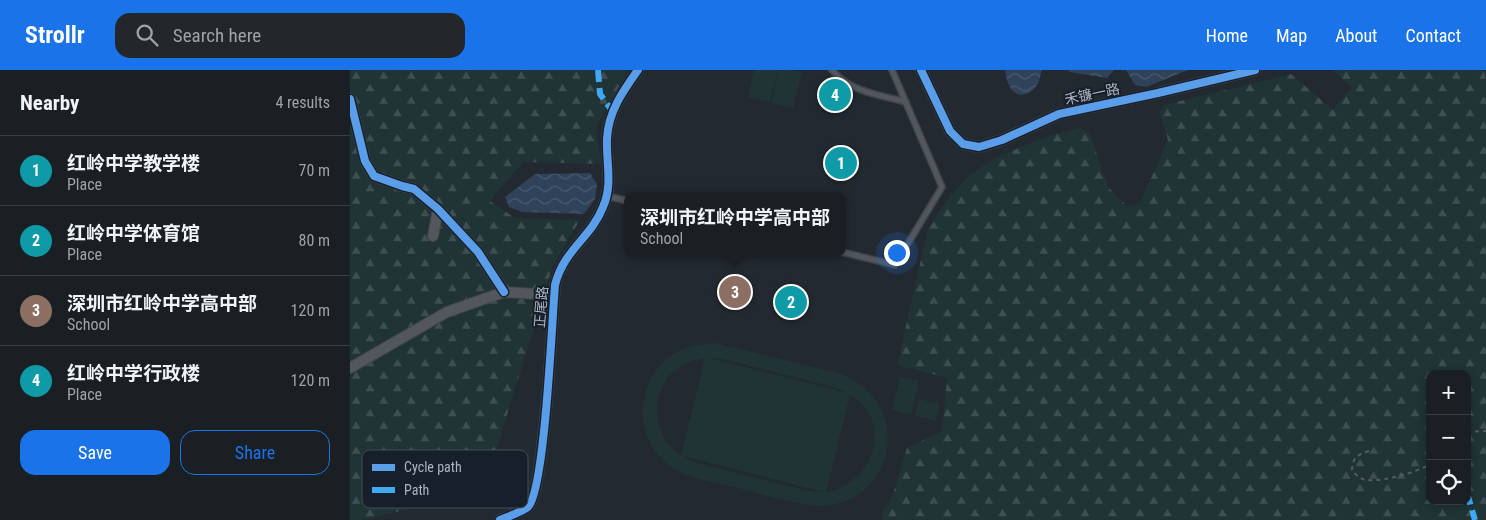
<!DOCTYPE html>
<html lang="en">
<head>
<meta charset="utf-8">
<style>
	:root { --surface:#1a1f24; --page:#23272c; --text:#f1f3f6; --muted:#9fa2a6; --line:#383d41; --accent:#1a73e8 }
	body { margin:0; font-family:"Roboto Condensed","Noto Sans SC",sans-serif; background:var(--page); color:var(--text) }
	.controls { position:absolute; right:15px; bottom:15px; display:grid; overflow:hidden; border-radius:10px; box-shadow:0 2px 8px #0003 }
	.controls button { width:45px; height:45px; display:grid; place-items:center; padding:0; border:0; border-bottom:1px solid var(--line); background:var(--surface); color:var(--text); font:25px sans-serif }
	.you { position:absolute; left:546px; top:182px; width:18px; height:18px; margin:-12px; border:4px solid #fff; border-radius:50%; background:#1a73e8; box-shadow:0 0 0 8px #1a73e833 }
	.badge { display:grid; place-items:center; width:32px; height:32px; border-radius:50%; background:var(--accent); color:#fff; font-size:16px; font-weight:700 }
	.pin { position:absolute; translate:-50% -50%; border:2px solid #fff; box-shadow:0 1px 5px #0006 }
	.popup { position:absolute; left:274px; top:122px; width:222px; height:65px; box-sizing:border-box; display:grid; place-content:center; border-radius:10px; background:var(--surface); filter:drop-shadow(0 1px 4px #0005); font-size:16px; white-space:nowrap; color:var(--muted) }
	.popup b { font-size:19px; color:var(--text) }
	.popup::after { content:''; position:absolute; left:50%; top:100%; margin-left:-10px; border:10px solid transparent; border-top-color:var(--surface) }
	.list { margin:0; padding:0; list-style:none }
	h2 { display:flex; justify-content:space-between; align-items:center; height:65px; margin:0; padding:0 20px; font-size:21px }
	h2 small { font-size:16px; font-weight:400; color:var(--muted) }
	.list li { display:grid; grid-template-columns:32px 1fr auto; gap:15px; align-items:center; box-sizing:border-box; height:70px; padding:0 20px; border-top:1px solid var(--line) }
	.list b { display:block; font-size:19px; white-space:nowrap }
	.list p { margin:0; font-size:16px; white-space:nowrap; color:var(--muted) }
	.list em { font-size:16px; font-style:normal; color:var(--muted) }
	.actions { display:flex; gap:10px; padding:15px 20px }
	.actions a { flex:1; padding:11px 0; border:1px solid var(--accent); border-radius:15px; text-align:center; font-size:18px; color:var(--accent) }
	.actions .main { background:var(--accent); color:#fff }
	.icon { flex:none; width:28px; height:28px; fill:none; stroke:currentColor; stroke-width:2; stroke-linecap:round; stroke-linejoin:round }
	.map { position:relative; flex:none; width:1136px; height:450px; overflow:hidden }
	header { display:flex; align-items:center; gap:30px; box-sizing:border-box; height:70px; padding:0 25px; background:var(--accent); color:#fff }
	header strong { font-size:24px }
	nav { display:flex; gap:28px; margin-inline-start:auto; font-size:18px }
	.search { width:350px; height:45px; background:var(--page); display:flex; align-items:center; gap:12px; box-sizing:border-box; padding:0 18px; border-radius:15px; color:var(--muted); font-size:19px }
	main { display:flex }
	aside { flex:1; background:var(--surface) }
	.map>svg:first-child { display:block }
	.forest { fill:url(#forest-firs); fill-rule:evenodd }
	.pitch { fill:#203335; fill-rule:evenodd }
	.water { fill:url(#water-waves) }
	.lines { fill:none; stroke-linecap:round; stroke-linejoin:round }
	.lane-casing { stroke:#3f4449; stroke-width:8 }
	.street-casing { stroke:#3f4449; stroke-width:12 }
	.path { stroke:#555b61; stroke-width:2; stroke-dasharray:4 4; stroke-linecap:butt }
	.lane { stroke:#52575e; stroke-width:5 }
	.street { stroke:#52575e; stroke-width:10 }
	.quiet { stroke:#3fa9f5; stroke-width:6; stroke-dasharray:12 6; stroke-linecap:butt }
	.cycleway-casing { stroke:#171f2a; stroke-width:11 }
	.cycleway { stroke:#5a9eea; stroke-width:8 }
	.labels { text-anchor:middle; stroke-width:4; stroke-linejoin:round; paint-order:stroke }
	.street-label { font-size:14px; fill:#abb5c3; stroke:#171f2a }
	.key { fill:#171f2a; stroke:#434c58; stroke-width:1 }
	.key-label { font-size:14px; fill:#abb5c3 }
</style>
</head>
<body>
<header>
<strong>Strollr</strong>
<div class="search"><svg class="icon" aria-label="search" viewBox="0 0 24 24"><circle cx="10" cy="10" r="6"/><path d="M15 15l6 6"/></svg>Search here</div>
<nav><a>Home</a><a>Map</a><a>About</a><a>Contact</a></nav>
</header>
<main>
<aside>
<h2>Nearby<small>4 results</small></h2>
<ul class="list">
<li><span class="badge" style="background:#0f9aa8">1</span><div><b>红岭中学教学楼</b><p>Place</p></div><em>70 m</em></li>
<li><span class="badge" style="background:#0f9aa8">2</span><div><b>红岭中学体育馆</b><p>Place</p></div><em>80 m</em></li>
<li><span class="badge" style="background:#8d6e63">3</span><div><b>深圳市红岭中学高中部</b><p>School</p></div><em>120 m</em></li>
<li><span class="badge" style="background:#0f9aa8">4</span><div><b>红岭中学行政楼</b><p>Place</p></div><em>120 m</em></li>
</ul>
<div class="actions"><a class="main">Save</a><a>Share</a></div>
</aside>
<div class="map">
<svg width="1136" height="450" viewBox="0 0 1136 450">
	<defs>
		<pattern id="forest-firs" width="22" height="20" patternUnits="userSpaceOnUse" patternTransform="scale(1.25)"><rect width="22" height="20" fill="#203335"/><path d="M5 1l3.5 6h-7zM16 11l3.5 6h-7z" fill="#3e4e51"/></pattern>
		<pattern id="water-waves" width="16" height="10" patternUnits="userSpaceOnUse" patternTransform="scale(1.25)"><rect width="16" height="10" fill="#2f4259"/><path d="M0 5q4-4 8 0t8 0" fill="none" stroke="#4a5b6f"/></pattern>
	</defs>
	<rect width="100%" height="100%" fill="#232930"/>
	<!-- forest -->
	<path class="forest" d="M 0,0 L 278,0 L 246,57 L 251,94 L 173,92 L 140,131 L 165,148 L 230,150 L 203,195 L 134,420 L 14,450 L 0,450 Z
		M 982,0 L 1134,0 L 1136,11 L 1136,450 L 534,450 L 532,442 L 542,428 L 557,378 L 592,361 L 597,308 L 547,295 L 578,159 L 600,126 L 620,105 L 647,87 L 695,67 L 730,58 L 740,64 L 758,117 L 777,136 L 790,133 L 818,70 L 810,42 L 814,35 L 941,4 L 983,40 L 1002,17 ZM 1080,304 L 1117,304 L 1117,431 L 1080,431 Z"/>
	<!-- pitch -->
	<path class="pitch" d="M 404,0 L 428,0 L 420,32 L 398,27 Z
		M 429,0 L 442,0 L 452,2 L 443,38 L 421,33 Z
		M 365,273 L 488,303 C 566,330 548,437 466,436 C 438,432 411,424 384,417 C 364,412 340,409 323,398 C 283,372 283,312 322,285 C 335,276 350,274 365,273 ZM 355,288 L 331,385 L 330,385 C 290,355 304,294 355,288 ZM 358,288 L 372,289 L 484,317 L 498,323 ZM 500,325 C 544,349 525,414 476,422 ZM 333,387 L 333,386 L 473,422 L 458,421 L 347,393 Z
		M 550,307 L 569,311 L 561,345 L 542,340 Z
		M 569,329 L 590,334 L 586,351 L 565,346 Z"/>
	<!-- water -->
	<path class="water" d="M 655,0 L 692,0 C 690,5 690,11 687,15 C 681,25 669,29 661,19 C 657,13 656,6 655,0 Z
		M 718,0 L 764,0 L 757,8 L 720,2 Z
		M 776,0 L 838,0 L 796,17 L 785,15 Z
		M 240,103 L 247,114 L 245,129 L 234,144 L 172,142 L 159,137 L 155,127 L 185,104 Z"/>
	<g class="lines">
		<defs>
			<path id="lane" d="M 482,0 C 500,22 530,25 556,32
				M 257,126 L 278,131
				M 492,182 L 545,195 L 592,117 L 542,0"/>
			<path id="street" d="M 571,0 L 600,61 L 613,74 L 629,77 L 652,70 L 709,44 L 808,23 L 905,0
				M 0,29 L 15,91 L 24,106 L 52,116 L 64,119 L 88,139 L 128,182 L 154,222
				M 83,166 L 88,139
				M 0,298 L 97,242 L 154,222 L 204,225
				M 150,450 C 157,447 172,442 178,437 C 195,420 202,249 205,215 C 214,179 241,168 253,137 C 263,115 256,92 257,69 C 258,42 273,21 288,0"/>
		</defs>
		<!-- lane casing -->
		<use href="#lane" class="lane-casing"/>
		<!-- street casing -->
		<use href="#street" class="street-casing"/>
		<!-- path -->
		<path class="path" d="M 1117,362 L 1136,361
			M 1019,381 C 1007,385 1003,387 1002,400 C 1007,406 1011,410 1018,410 C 1032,412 1068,402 1080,394"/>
		<!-- lane -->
		<use href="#lane" class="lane"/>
		<!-- street -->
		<use href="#street" class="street"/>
		<!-- quiet -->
		<path class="quiet" d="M 248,0 L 250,24 L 263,42
			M 1117,423 L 1125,450"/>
		<defs>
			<path id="cycleway" d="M 571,0 L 600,61 L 613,74 L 629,77 L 652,70 L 709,44 L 808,23 L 905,0
				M 0,29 L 15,91 L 24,106 L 52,116 L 64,119 L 88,139 L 128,182 L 154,222
				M 150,450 C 157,447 172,442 178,437 C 195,420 202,249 205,215 C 214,179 241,168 253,137 C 263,115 256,92 257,69 C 258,42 273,21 288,0"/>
		</defs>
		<!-- cycleway casing -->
		<use href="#cycleway" class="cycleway-casing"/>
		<!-- cycleway -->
		<use href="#cycleway" class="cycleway"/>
	</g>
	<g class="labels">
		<!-- street labels -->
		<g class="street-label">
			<text transform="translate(742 24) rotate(-12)" y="5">禾镰一路</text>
			<text transform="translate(191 237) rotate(-85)" y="5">正尾路</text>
		</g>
	</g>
	<!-- legend -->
	<rect x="12" y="380" width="166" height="58" rx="8" class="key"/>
	<rect x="22" y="394" width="23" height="7" fill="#5a9eea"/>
	<rect x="22" y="417" width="23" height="6" fill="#3fa9f5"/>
	<g class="key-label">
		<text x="54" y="402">Cycle path</text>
		<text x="54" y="425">Path</text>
	</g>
</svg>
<div class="controls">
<button>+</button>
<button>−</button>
<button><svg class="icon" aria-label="locate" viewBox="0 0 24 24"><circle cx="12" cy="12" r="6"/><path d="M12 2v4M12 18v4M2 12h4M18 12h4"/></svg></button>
</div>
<div class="you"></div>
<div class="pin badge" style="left:491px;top:93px;background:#0f9aa8">1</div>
<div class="pin badge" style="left:441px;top:232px;background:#0f9aa8">2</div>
<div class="pin badge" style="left:385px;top:222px;background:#8d6e63">3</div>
<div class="popup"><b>深圳市红岭中学高中部</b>School</div>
<div class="pin badge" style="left:485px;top:25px;background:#0f9aa8">4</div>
</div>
</main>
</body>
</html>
